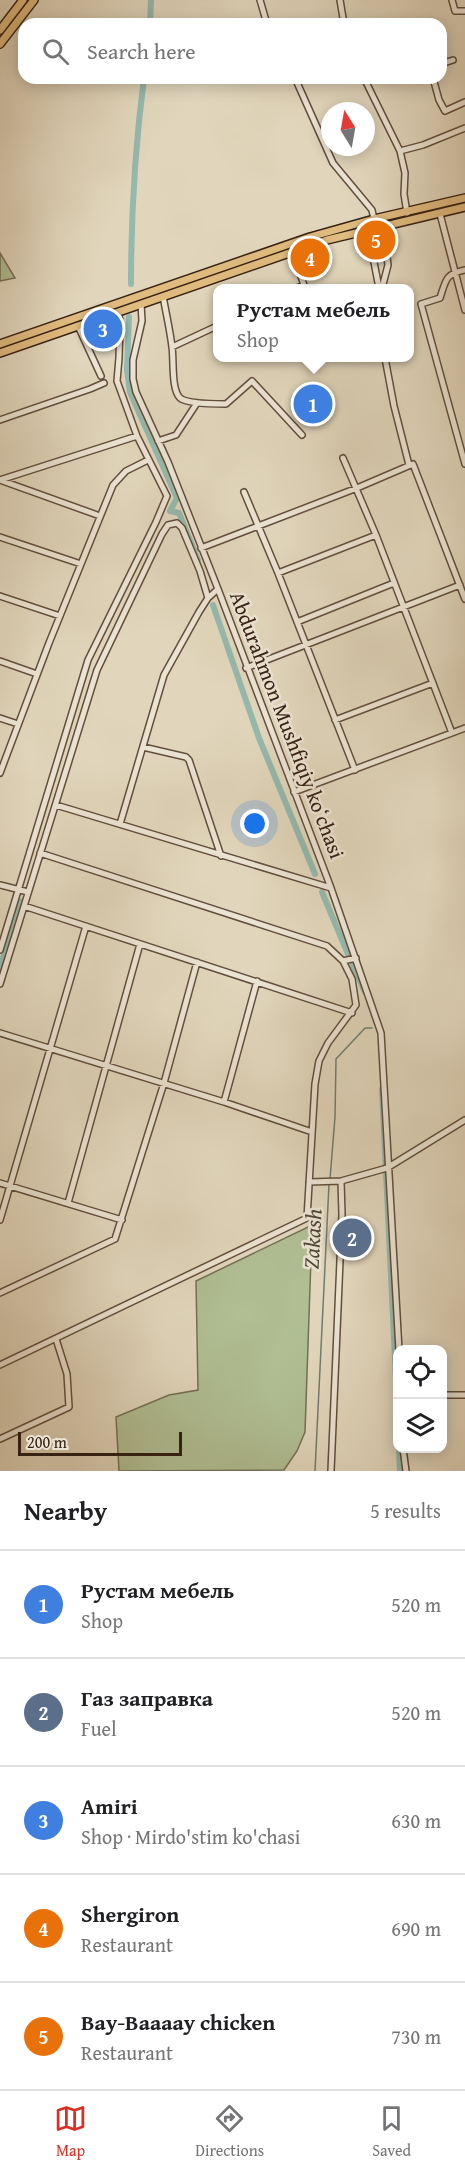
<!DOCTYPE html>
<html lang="en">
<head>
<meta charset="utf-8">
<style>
	:root { --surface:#fff; --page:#f6f6f6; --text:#202124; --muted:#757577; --line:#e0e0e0; --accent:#d93025 }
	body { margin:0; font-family:"Gentium Book Plus",serif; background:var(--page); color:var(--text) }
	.controls { position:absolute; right:18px; bottom:18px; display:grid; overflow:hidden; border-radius:12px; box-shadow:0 3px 15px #0003 }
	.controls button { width:54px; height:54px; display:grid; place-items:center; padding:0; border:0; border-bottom:2px solid var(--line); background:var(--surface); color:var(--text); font:30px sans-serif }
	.compass { position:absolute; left:321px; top:102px; width:54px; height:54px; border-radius:50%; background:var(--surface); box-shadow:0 3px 15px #0003; rotate:349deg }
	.scale { position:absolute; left:18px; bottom:15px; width:164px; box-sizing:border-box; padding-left:6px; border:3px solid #372214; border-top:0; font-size:16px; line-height:21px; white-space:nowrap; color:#372214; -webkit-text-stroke:4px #ece4d3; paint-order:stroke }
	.you { position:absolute; left:255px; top:824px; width:21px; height:21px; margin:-15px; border:4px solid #fff; border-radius:50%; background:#1a73e8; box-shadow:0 0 0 9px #1a73e833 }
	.badge { display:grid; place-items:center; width:39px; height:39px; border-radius:50%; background:var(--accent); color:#fff; font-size:20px; font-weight:700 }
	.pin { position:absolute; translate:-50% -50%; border:3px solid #fff; box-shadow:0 2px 6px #0006 }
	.popup { position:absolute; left:213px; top:284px; width:201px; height:78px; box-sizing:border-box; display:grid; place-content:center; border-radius:12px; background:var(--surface); filter:drop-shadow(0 2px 4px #0005); font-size:20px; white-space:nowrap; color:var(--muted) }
	.popup b { font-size:22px; color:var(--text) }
	.popup::after { content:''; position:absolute; left:50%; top:100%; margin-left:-12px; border:12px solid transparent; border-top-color:var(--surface) }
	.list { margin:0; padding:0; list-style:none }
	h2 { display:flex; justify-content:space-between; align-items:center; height:78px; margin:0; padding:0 24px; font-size:26px }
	h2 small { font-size:20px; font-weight:400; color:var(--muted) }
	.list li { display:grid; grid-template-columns:39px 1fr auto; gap:18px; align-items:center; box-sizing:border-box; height:108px; padding:0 24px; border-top:2px solid var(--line) }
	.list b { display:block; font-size:22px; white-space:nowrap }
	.list p { margin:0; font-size:20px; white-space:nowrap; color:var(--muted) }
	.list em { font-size:20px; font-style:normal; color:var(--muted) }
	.icon { flex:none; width:33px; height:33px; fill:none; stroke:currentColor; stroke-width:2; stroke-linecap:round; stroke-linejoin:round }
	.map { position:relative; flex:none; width:465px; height:1471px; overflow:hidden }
	.search { position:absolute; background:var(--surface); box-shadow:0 3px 15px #0003; left:18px; right:18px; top:18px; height:66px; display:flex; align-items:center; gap:15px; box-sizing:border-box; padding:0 21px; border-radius:18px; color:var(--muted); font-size:22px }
	.sheet { height:618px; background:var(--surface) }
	nav { display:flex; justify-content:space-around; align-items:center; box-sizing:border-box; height:84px; border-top:2px solid var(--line); background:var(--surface); font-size:16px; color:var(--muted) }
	nav a { display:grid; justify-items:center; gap:3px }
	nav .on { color:var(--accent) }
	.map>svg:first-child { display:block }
	.green { fill:#b0be93; stroke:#747054; stroke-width:1.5 }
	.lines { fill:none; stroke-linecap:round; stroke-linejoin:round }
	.stream { stroke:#6f7d70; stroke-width:1.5 }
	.canal { stroke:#95b9ad; stroke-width:6 }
	.minor-casing { stroke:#624f3e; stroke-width:8 }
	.major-casing { stroke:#372214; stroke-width:10 }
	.minor { stroke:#ece4d3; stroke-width:5 }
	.major { stroke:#e0bb7e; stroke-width:7 }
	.labels { text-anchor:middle; stroke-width:5; stroke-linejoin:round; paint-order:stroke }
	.street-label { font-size:21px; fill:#372214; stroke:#ece4d3 }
	.water-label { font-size:22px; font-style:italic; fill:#4e483a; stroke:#ece4d3 }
</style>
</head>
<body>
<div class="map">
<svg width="465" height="1471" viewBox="0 0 465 1471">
	<rect width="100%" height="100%" fill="#e1d6bc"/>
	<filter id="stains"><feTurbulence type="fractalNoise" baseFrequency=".00333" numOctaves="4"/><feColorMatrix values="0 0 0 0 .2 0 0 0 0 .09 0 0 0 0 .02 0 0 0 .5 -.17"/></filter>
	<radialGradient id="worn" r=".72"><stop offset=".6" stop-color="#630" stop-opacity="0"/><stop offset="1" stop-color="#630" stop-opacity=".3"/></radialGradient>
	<!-- green -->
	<path class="green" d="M 0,253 L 15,278 L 0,281 Z
		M 308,1227 L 312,1229 L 305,1432 L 297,1451 L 284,1470 L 119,1471 L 116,1417 L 169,1395 L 198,1390 L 196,1281 Z"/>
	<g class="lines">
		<!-- stream -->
		<path class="stream" d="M 330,1179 L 335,1117 L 336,1059 L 365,1028 L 372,1028
			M 315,1471 L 329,1184"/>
		<!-- canal -->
		<path class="canal" d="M 150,24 L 151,0
			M 131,284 C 131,215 135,147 144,78
			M 129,317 L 127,370 L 130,392 L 177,498 L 170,511 L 179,513 L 198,560
			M 213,605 L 259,738 L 315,874
			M 322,892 L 348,954
			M 353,965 L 365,992
			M 0,968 L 20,901
			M 382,1089 L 398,1421
			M 399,1448 L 400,1471"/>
		<defs>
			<path id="minor" d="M 260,0 L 267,24
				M 340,0 L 344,24
				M 452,0 L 455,11 L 465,11
				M 441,64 L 453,60
				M 295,78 L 333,163 L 372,210 L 374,219
				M 364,78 L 400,151 L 405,173 L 404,194 L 407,213
				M 433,78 L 439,100 L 445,111 L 465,102
				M 400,151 L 423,145 L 465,128
				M 440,214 L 465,310
				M 363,230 L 373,257 L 379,288
				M 292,251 L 304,285 L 297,288
				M 465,270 C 445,274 446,280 440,298 L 421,304 L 465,464
				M 382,288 L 388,265 L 383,226
				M 163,296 C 166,313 170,330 172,347 C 174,360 171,389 180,398 C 187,404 217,404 226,404 L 252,381 L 302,435
				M 141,304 L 142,321 L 133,360 L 133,379 L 136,392 L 168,462 L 218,589 L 331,888 L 381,1033 L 399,1350
				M 78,326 L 101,376
				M 172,347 L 217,326
				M 385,358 L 394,406 L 409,465
				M 0,420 L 90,389 L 104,383
				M 158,441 L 176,435 L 197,403
				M 343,458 L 376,535 L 452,733
				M 0,480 L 137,436
				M 0,480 L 100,516
				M 244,492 L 278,573 L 355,770
				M 0,537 L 81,564
				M 201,548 L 357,488 L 413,464 L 465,599
				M 278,573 L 376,535
				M 0,596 L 60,616
				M 297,622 L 394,583
				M 0,661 L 37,674
				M 246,668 L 460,585
				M 0,718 L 18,724
				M 335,720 L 433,683
				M 143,747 L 186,757 L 189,760 L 221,856
				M 0,773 L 49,643 L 113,485 L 126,471 L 148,460
				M 294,792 L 465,728
				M 56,805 L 331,888
				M 120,824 L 164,675 L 199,612 L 208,598 L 218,589
				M 40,853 L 327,946 L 343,961 L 356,958
				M 0,885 L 28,892
				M 24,906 L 352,1013
				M 0,950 L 88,660 L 156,522 L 167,496 L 137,436 L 117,381 L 119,358 L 120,321 L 118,312
				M 0,984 L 97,670 L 162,534 L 168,525 L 177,523 L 182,528 L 200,571 L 208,598
				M 0,1033 L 224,1102 L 312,1132
				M 224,1102 L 257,981
				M 309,1182 L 341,1181 L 387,1168 L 465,1120
				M 0,1183 L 122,1220
				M 68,1203 L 140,944
				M 0,1220 L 86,926
				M 0,1293 L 115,1239 L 164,1083 L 197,962
				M 0,1365 L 307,1218 L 315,1084 L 319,1061 L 328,1043 L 356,1005 L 352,979 L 343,961
				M 442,1395 L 465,1395
				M 0,1439 L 69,1407 L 67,1374 L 56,1339
				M 403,1448 L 406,1471
				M 331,1471 L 342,1214 L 341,1181"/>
			<path id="major" d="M 0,30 L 23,0
				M 0,44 L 34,0
				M 0,344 L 310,237 L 374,219 L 465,198
				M 0,353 L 327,240 L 465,207"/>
		</defs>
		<!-- minor casing -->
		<use href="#minor" class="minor-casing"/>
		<!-- major casing -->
		<use href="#major" class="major-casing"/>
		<!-- minor -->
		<use href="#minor" class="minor"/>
		<!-- major -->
		<use href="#major" class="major"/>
	</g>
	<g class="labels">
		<!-- street labels -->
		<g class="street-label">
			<text transform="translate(287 725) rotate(69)" y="7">Abdurahmon Mushfiqiy koʻchasi</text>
		</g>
		<!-- water labels -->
		<g class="water-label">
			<text transform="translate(312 1239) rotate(-87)" y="8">Zakash</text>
		</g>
	</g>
	<rect width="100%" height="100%" filter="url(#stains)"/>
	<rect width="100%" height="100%" fill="url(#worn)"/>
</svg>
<div class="controls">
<button><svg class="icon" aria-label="locate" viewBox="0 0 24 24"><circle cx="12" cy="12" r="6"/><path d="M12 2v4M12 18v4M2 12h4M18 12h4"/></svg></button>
<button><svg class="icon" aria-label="layers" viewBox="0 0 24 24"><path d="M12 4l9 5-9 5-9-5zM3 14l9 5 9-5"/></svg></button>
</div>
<svg class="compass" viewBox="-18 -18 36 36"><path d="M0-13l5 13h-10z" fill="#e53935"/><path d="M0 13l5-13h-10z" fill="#757577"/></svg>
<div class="scale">200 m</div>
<div class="you"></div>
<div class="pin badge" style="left:313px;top:404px;background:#3f7fe0">1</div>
<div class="popup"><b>Рустам мебель</b>Shop</div>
<div class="pin badge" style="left:352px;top:1238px;background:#5c6f8a">2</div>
<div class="pin badge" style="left:103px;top:329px;background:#3f7fe0">3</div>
<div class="pin badge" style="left:310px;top:258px;background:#e8710a">4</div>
<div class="pin badge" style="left:376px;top:240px;background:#e8710a">5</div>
<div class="search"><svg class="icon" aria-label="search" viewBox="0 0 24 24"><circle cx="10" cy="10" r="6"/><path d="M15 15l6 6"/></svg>Search here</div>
</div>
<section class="sheet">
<h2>Nearby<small>5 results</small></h2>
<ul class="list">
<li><span class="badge" style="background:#3f7fe0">1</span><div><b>Рустам мебель</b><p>Shop</p></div><em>520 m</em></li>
<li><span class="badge" style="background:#5c6f8a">2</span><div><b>Газ заправка</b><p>Fuel</p></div><em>520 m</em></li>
<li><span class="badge" style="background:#3f7fe0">3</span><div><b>Amiri</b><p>Shop · Mirdo'stim ko'chasi</p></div><em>630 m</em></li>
<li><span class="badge" style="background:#e8710a">4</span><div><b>Shergiron</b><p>Restaurant</p></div><em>690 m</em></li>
<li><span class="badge" style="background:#e8710a">5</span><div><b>Bay-Baaaay chicken</b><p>Restaurant</p></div><em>730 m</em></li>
</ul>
</section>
<nav>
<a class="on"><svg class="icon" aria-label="map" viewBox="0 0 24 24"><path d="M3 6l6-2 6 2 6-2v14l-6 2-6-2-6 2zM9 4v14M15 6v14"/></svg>Map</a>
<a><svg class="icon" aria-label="directions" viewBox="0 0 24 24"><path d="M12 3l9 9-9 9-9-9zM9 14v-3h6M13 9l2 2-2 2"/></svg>Directions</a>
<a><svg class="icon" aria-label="saved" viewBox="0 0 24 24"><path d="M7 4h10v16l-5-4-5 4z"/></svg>Saved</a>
</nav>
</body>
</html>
